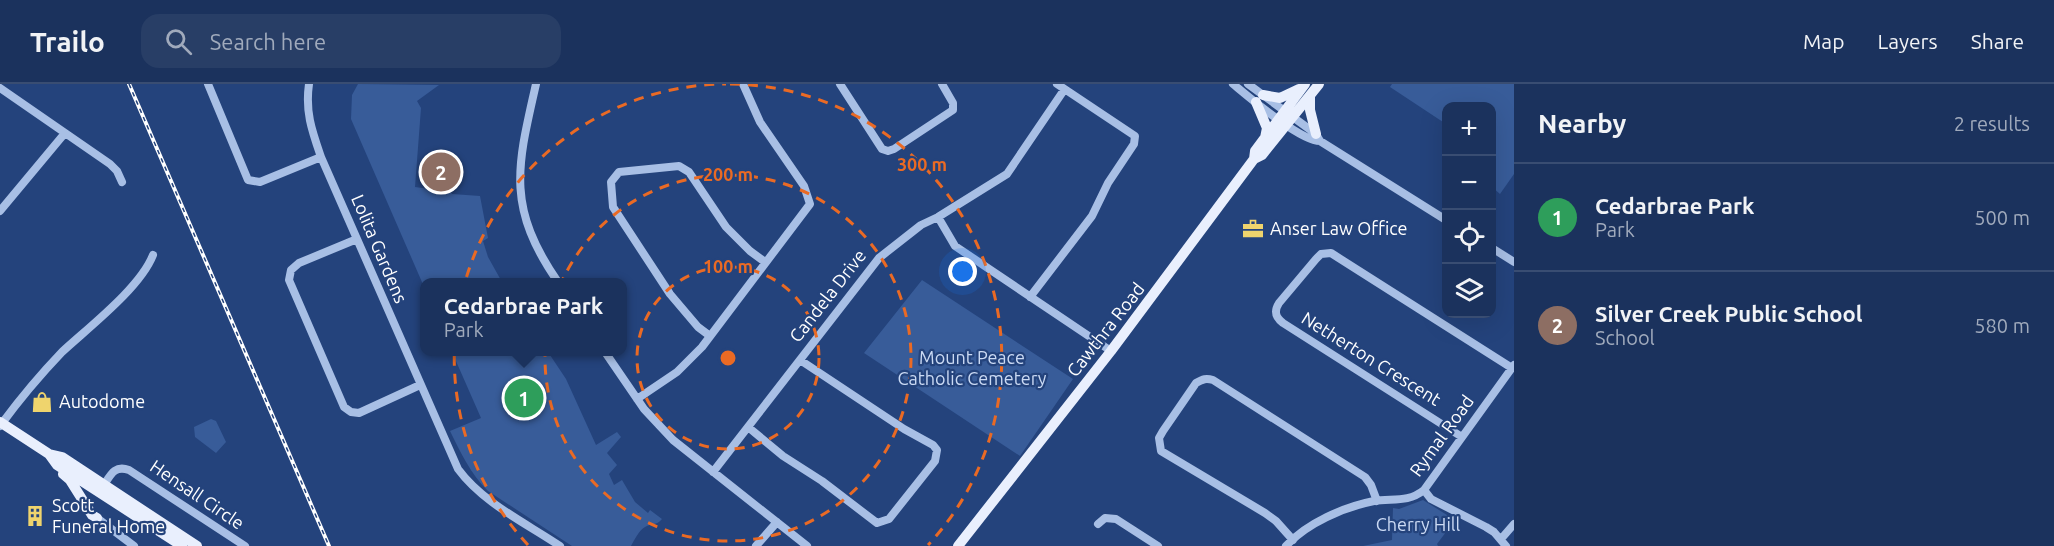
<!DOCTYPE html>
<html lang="en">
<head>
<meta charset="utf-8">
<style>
	:root { --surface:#1b325d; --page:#283e66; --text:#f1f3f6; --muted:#a0aabc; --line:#394d72; --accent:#e69b98 }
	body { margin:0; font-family:Ubuntu,sans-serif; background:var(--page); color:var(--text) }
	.controls { position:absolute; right:18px; top:18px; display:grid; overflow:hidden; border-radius:12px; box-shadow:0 6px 24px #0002 }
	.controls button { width:54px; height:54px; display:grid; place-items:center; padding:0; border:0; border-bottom:2px solid var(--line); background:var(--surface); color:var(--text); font:30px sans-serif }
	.you { position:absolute; left:963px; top:188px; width:21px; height:21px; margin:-15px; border:4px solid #fff; border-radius:50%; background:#1a73e8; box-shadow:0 0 0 9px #1a73e833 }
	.badge { display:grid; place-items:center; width:39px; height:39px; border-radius:50%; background:var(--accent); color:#fff; font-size:20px; font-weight:700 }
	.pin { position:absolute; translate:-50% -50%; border:3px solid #fff; box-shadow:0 2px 6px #0006 }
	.popup { position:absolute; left:420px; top:194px; width:207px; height:78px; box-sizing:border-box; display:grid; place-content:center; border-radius:12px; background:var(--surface); filter:drop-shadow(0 2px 4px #0005); font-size:20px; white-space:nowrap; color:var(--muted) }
	.popup b { font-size:22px; color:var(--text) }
	.popup::after { content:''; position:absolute; left:50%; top:100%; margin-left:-12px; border:12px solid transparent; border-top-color:var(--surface) }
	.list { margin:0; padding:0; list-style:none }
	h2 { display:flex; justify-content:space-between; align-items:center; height:78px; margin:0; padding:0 24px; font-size:26px }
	h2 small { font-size:20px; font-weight:400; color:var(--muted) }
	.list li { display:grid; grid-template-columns:39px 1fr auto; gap:18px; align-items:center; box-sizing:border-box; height:108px; padding:0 24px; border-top:2px solid var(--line) }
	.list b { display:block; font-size:22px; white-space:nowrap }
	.list p { margin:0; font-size:20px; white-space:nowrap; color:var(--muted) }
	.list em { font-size:20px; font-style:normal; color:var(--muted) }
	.icon { flex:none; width:33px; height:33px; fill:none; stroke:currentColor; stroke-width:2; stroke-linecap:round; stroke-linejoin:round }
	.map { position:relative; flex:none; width:1514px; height:462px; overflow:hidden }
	header { display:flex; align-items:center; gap:36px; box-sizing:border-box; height:84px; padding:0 30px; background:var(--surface); border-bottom:2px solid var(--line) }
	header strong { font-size:28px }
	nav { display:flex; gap:33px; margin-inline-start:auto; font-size:21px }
	.search { width:420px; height:54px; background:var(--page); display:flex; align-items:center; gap:15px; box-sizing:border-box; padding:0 21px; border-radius:18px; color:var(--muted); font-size:22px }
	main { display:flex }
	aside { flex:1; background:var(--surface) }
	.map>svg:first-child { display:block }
	.green { fill:#385c99 }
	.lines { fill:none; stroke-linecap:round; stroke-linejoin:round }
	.minor { stroke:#a8bfe5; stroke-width:8 }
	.major { stroke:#e9effd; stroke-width:10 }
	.rail-casing { stroke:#fff; stroke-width:4 }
	.rail { stroke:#24437c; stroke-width:1.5; stroke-dasharray:4.5; stroke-linecap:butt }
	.ring { fill:none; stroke:#ea6a24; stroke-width:3; stroke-dasharray:10 8 }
	.labels { text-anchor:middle; stroke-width:4.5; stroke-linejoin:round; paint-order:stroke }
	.poi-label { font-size:18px; fill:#fff; stroke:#24437c; text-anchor:start }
	.street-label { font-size:18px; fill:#fff; stroke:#24437c }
	.park-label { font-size:18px; fill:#cbdaf4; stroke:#24437c }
	.centre { fill:#ea6a24; stroke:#24437c; stroke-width:3 }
	.ring-label { font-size:18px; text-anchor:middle; font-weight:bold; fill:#ea6a24; stroke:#24437c; stroke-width:4.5; stroke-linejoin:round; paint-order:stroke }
</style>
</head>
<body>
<header>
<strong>Trailo</strong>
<div class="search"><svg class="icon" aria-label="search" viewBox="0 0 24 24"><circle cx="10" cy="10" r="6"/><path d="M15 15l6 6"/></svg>Search here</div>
<nav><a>Map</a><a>Layers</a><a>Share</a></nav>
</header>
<main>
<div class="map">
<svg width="1514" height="462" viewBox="0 0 1514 462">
	<rect width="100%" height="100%" fill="#24437c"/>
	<!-- green -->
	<path class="green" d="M 358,0 L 439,1 L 417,17 L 421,24 L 415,103 L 451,108 L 452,110 L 480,112 L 488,154 L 483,157 L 488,173 L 502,198 L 425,198 L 425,205 L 351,35 L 352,11 Z
		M 1392,0 L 1514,0 L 1514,90 L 1500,110 L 1492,103 L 1492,22 L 1446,22 L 1446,40 L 1390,3 Z
		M 922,196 L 1073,295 L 1020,372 L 864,269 Z
		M 452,268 L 548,268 L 566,295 L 596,361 L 617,348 L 621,353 L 607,369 L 617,381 L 609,390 L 614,401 L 622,396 L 635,418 L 648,429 L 650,426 L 662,435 C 656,442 652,439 645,443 C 639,446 634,457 631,462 L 572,462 L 488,407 C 470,389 461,369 450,347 L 481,334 Z
		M 211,335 L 216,337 L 226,358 L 216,369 L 195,353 L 194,343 Z
		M 1423,416 L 1455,436 L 1437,460 L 1438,462 L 1363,462 L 1392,456 L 1393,424 L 1399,425 Z"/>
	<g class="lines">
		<!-- minor -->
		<path class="minor" d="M 208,0 L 248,96 L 260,98 L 321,73
			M 309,0 C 305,28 312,47 321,73 L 458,385 C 483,419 526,439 560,462
			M 536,0 C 517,83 506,123 558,198
			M 840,0 L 882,65 L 888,67 L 894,65 L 953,26 L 953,19 L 942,0
			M 1233,0 C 1250,14 1300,57 1320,57
			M 1248,0 L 1316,50 L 1320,57 L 1446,136
			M 0,4 L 110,80 L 117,87 L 122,98
			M 0,127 L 65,49
			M 938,133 L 955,162 L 1111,267
			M 357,155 L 299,179 L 291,186 L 289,196 L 344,323 L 351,328 L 359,329 L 420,301
			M 1492,164 L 1514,178
			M 1030,213 L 1092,132 L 1108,99 L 1134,60 L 1135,52 L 1057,0
			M 710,252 L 698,243 L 670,210 L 613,123 L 611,98 L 619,88 L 679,82 L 689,88 L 726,143 L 750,167 L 765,178
			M 605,268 L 644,325 L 673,356 L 807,462
			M 637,315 L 677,288 L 702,263 L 810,120 L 804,102 L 760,38 L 743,0
			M 0,342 C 19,316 40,291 62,268 C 89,243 140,204 153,171
			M 748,343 L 783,372 L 822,397 L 877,439 L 889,435 L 935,377 L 937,366 L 933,361 L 904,345 L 800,276
			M 1462,353 L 1283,239 C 1275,233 1274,227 1279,219 L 1316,175 L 1321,170 L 1331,169 L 1512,284
			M 713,388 L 879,174 L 921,141 L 938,133 L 1007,90 L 1064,6
			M 104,401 C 111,390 115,381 129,386 L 245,462
			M 1424,406 L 1431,415 L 1486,443 L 1494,448 L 1506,462
			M 97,434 L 134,462
			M 1098,440 L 1105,434 L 1116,435 L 1158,462
			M 1501,455 L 1514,440
			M 1293,456 L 1276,437 L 1265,429 L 1161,367 L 1159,354 L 1163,347 L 1196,299 C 1203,295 1206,294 1213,296 L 1365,393 L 1371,401 L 1377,417
			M 756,462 L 777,438
			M 1286,462 C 1307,439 1344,423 1374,417 C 1392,414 1408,419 1424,406 L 1514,281"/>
		<!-- major -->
		<path class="major" d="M 1263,11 L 1280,14 L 1299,5
			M 1310,13 L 1310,26 L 1316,50
			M 1256,18 L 1267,44 L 1265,54
			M 1254,75 L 1255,67 L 1305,0
			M 0,338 L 49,370 L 62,373 L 197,462
			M 49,370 L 57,381 L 182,462
			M 63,390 L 70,396 L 92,431 L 97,434
			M 958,462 L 1111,267 L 1254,75 L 1262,71 L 1319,0"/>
		<defs>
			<path id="rail" d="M 129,0 L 329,462"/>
		</defs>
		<!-- rail casing -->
		<use href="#rail" class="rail-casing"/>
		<!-- rail -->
		<use href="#rail" class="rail"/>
	</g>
	<!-- distance rings -->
	<g class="ring">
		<circle cx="728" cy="274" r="91"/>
		<circle cx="728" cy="274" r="183"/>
		<path d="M528 461A274 274 0 0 1 726 0M730 0A274 274 0 0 1 928 461"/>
	</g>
	<!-- icons -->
	<defs>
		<symbol id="office-bare" viewBox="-9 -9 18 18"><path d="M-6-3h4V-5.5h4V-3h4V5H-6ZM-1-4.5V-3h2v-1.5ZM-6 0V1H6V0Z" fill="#efd46d" stroke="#24437c" stroke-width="2.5" paint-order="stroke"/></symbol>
		<symbol id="shop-bare" viewBox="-9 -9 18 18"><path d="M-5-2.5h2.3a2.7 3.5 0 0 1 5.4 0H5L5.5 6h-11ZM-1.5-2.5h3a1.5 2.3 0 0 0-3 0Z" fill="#efd46d" stroke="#24437c" stroke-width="2.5" paint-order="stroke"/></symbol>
		<symbol id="building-bare" viewBox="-9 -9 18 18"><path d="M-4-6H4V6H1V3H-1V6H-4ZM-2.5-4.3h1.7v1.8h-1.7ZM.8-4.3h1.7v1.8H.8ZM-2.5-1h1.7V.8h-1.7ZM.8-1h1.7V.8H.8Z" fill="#efd46d" stroke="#24437c" stroke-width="2.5" paint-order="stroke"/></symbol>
	</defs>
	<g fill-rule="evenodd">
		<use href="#office-bare" x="1238" y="130" width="30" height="30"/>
		<use href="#shop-bare" x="27" y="303" width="30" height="30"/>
		<use href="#building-bare" x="20" y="417" width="30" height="30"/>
	</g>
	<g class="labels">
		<!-- poi labels -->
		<g class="poi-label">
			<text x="1270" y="151">Anser Law Office</text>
			<text x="59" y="324">Autodome</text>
			<text x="52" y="428">Scott<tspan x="52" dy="21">Funeral Home</tspan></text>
		</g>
		<!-- street labels -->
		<g class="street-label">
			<text transform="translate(379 165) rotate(67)" y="6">Lolita Gardens</text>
			<text transform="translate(828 212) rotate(-52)" y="6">Candela Drive</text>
			<text transform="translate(1106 246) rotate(-52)" y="6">Cawthra Road</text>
			<text transform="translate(1371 275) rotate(32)" y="6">Netherton Crescent</text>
			<text transform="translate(1442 352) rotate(-54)" y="6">Rymal Road</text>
			<text transform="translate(197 411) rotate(34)" y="6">Hensall Circle</text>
		</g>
		<!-- park labels -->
		<g class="park-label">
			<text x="972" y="280">Mount Peace<tspan x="972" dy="21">Catholic Cemetery</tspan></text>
			<text x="1418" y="447">Cherry Hill</text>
		</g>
	</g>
	<circle cx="728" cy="274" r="9" class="centre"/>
	<g class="ring-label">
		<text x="922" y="87">300 m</text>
		<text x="728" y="97">200 m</text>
		<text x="728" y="189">100 m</text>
	</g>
</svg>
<div class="controls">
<button>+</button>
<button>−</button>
<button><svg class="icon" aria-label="locate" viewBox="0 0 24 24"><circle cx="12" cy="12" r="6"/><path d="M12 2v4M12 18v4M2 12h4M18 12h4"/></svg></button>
<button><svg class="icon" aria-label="layers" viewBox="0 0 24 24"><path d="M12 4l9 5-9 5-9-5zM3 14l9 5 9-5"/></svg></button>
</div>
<div class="you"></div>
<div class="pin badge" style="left:524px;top:314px;background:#2e9e5b">1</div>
<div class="popup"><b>Cedarbrae Park</b>Park</div>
<div class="pin badge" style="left:441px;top:88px;background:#8d6e63">2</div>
</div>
<aside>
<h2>Nearby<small>2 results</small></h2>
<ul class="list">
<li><span class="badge" style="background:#2e9e5b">1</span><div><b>Cedarbrae Park</b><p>Park</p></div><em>500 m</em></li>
<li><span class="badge" style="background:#8d6e63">2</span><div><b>Silver Creek Public School</b><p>School</p></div><em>580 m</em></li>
</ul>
</aside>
</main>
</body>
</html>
